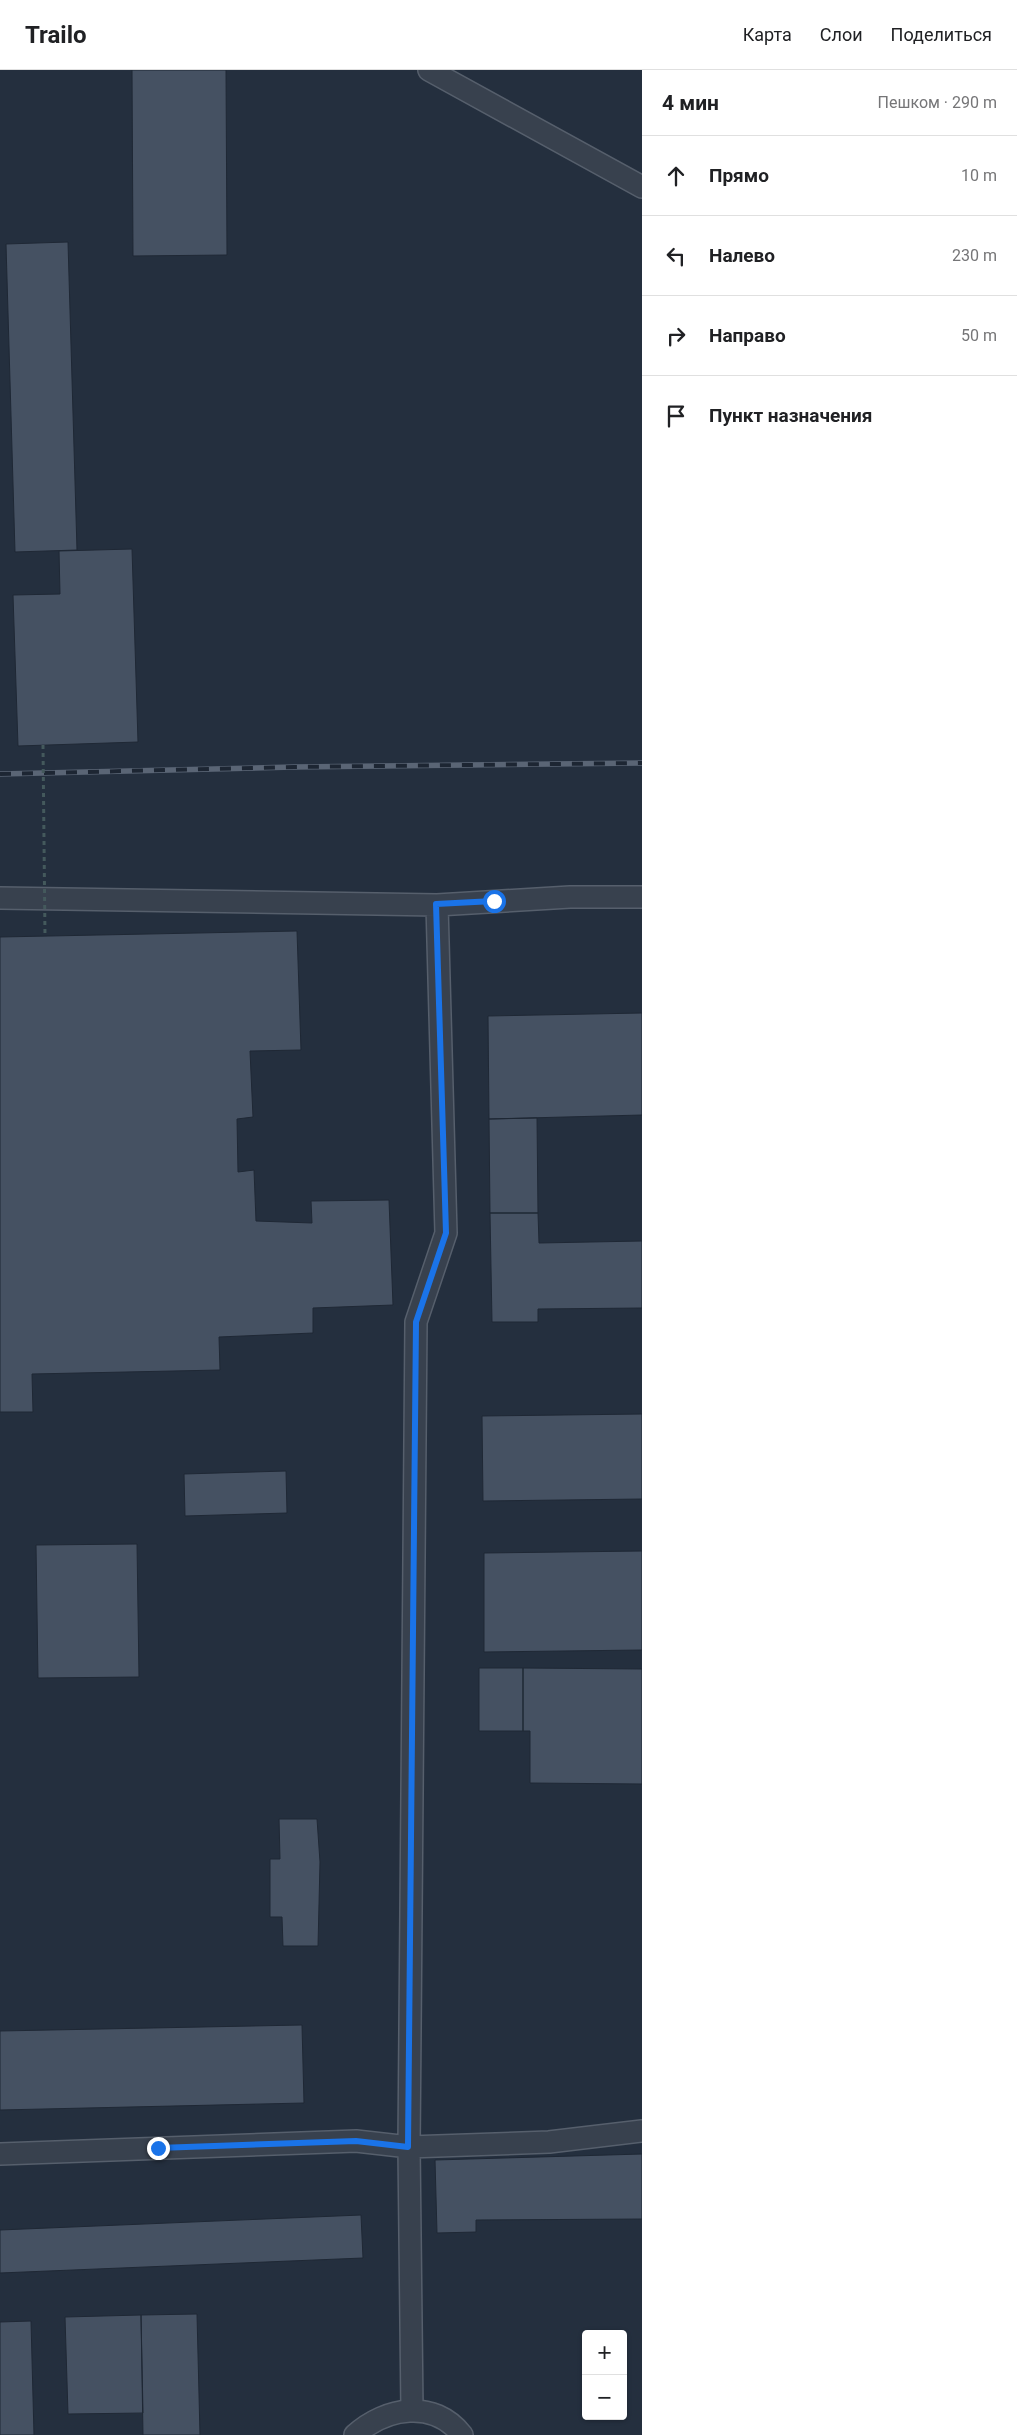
<!DOCTYPE html>
<html lang="ru">
<head>
<meta charset="utf-8">
<style>
	:root { --surface:#fff; --page:#f2f2f2; --text:#202124; --muted:#757577; --line:#e0e0e0 }
	body { margin:0; font-family:Roboto,sans-serif; background:var(--page); color:var(--text) }
	.controls { position:absolute; right:15px; bottom:15px; display:grid; overflow:hidden; border-radius:5px; box-shadow:0 1px 4px #0004 }
	.controls button { width:45px; height:45px; display:grid; place-items:center; padding:0; border:0; border-bottom:1px solid var(--line); background:var(--surface); color:var(--text); font:25px sans-serif }
	.stop { position:absolute; width:15px; height:15px; margin:-11px; border:4px solid #1a73e8; border-radius:50%; background:#fff }
	.stop.end { background:#1a73e8; border-color:#fff; box-shadow:0 1px 5px #0008 }
	.list { margin:0; padding:0; list-style:none }
	h2 { display:flex; justify-content:space-between; align-items:center; height:65px; margin:0; padding:0 20px; font-size:21px }
	h2 small { font-size:16px; font-weight:400; color:var(--muted) }
	.list li { display:grid; grid-template-columns:32px 1fr auto; gap:15px; align-items:center; box-sizing:border-box; height:80px; padding:0 20px; border-top:1px solid var(--line) }
	.list b { display:block; font-size:19px; white-space:nowrap }
	.list em { font-size:16px; font-style:normal; color:var(--muted) }
	.icon { flex:none; width:28px; height:28px; fill:none; stroke:currentColor; stroke-width:2; stroke-linecap:round; stroke-linejoin:round }
	.map { position:relative; flex:none; width:642px; height:2365px; overflow:hidden }
	header { display:flex; align-items:center; gap:30px; box-sizing:border-box; height:70px; padding:0 25px; background:var(--surface); border-bottom:1px solid var(--line) }
	header strong { font-size:24px }
	nav { display:flex; gap:28px; margin-inline-start:auto; font-size:18px }
	main { display:flex }
	aside { flex:1; background:var(--surface) }
	.map>svg:first-child { display:block }
	.building { fill:#455162; stroke:#1f2835 }
	.lines { fill:none; stroke-linecap:round; stroke-linejoin:round }
	.service-casing { stroke:#565f6c; stroke-width:24 }
	.service { stroke:#38414e; stroke-width:21 }
	.rail-casing { stroke:#5a6575; stroke-width:5.5 }
	.rail { stroke:#1d2633; stroke-width:4; stroke-dasharray:11; stroke-linecap:butt }
	.path-bridge { stroke:#44595c; stroke-width:3; stroke-dasharray:4 4; stroke-linecap:butt }
	.route { stroke:#1a73e8; stroke-width:6 }
</style>
</head>
<body>
<header>
<strong>Trailo</strong>
<nav><a>Карта</a><a>Слои</a><a>Поделиться</a></nav>
</header>
<main>
<div class="map">
<svg width="642" height="2365" viewBox="0 0 642 2365">
	<rect width="100%" height="100%" fill="#242f3e"/>
	<!-- building -->
	<path class="building" d="M 132,0 L 226,0 L 227,185 L 133,186 Z
		M 68,172 L 77,480 L 15,482 L 6,174 Z
		M 132,479 L 138,672 L 18,676 L 13,525 L 60,524 L 59,481 Z
		M 297,861 L 301,980 L 250,981 L 253,1047 L 237,1049 L 238,1102 L 254,1100 L 256,1151 L 312,1153 L 311,1131 L 389,1130 L 393,1235 L 313,1238 L 313,1263 L 219,1267 L 220,1300 L 32,1304 L 33,1342 L 0,1342 L 0,867 Z
		M 642,943 L 642,1045 L 489,1049 L 488,946 Z
		M 537,1048 L 538,1143 L 490,1143 L 489,1049 Z
		M 490,1143 L 538,1143 L 539,1173 L 642,1171 L 642,1238 L 538,1239 L 538,1252 L 492,1252 Z
		M 642,1344 L 642,1429 L 483,1431 L 482,1346 Z
		M 286,1401 L 287,1443 L 185,1446 L 184,1404 Z
		M 137,1474 L 139,1607 L 38,1608 L 36,1475 Z
		M 642,1481 L 642,1580 L 484,1582 L 484,1483 Z
		M 479,1598 L 523,1598 L 523,1661 L 479,1661 Z
		M 523,1598 L 642,1599 L 642,1714 L 530,1713 L 530,1661 L 523,1661 Z
		M 279,1749 L 317,1749 L 320,1792 L 318,1876 L 283,1876 L 282,1847 L 270,1847 L 270,1789 L 280,1789 Z
		M 302,1955 L 304,2033 L 0,2040 L 0,1961 Z
		M 642,2084 L 642,2149 L 476,2150 L 476,2162 L 437,2163 L 435,2090 Z
		M 361,2145 L 363,2188 L 0,2203 L 0,2160 Z
		M 197,2244 L 200,2365 L 143,2365 L 141,2245 Z
		M 141,2245 L 143,2343 L 68,2344 L 65,2247 Z
		M 31,2251 L 34,2365 L 0,2365 L 0,2252 Z"/>
	<g class="lines">
		<defs>
			<path id="service" d="M 429,0 L 642,117
				M 0,828 L 437,835 L 570,827 L 642,827
				M 0,2084 L 356,2071 L 409,2077 L 549,2072 L 642,2061
				M 412,2340 L 409,2077 L 416,1252 L 446,1163 L 437,835
				M 355,2365 C 386,2337 434,2329 462,2365"/>
		</defs>
		<!-- service casing -->
		<use href="#service" class="service-casing"/>
		<!-- service -->
		<use href="#service" class="service"/>
		<defs>
			<path id="rail" d="M 0,704 L 294,697 L 642,693"/>
		</defs>
		<!-- rail casing -->
		<use href="#rail" class="rail-casing"/>
		<!-- rail -->
		<use href="#rail" class="rail"/>
		<!-- path-bridge -->
		<path class="path-bridge" d="M 43,675 L 45,866"/>
	</g>
	<g class="lines">
		<!-- route -->
		<path class="route" d="M 158,2078 L 356,2071 L 408,2077 L 416,1252 L 446,1163 L 436,834 L 494,831"/>
	</g>
</svg>
<div class="controls">
<button>+</button>
<button>−</button>
</div>
<div class="stop" style="left:494px;top:831px"></div>
<div class="stop end" style="left:158px;top:2078px"></div>
</div>
<aside>
<h2>4 мин<small>Пешком · 290 m</small></h2>
<ul class="list">
<li><svg class="icon" aria-label="ahead" viewBox="0 0 24 24"><path d="M12 20V5M6 11l6-6 6 6"/></svg><div><b>Прямо</b></div><em>10 m</em></li>
<li><svg class="icon" aria-label="left" viewBox="0 0 24 24"><path d="M17 20v-9H6M10 6l-5 5 5 5"/></svg><div><b>Налево</b></div><em>230 m</em></li>
<li><svg class="icon" aria-label="right" viewBox="0 0 24 24"><path d="M7 20v-9h11M14 6l5 5-5 5"/></svg><div><b>Направо</b></div><em>50 m</em></li>
<li><svg class="icon" aria-label="arrive" viewBox="0 0 24 24"><path d="M6 21V4h12l-3 4 3 4H6"/></svg><div><b>Пункт назначения</b></div></li>
</ul>
</aside>
</main>
</body>
</html>
